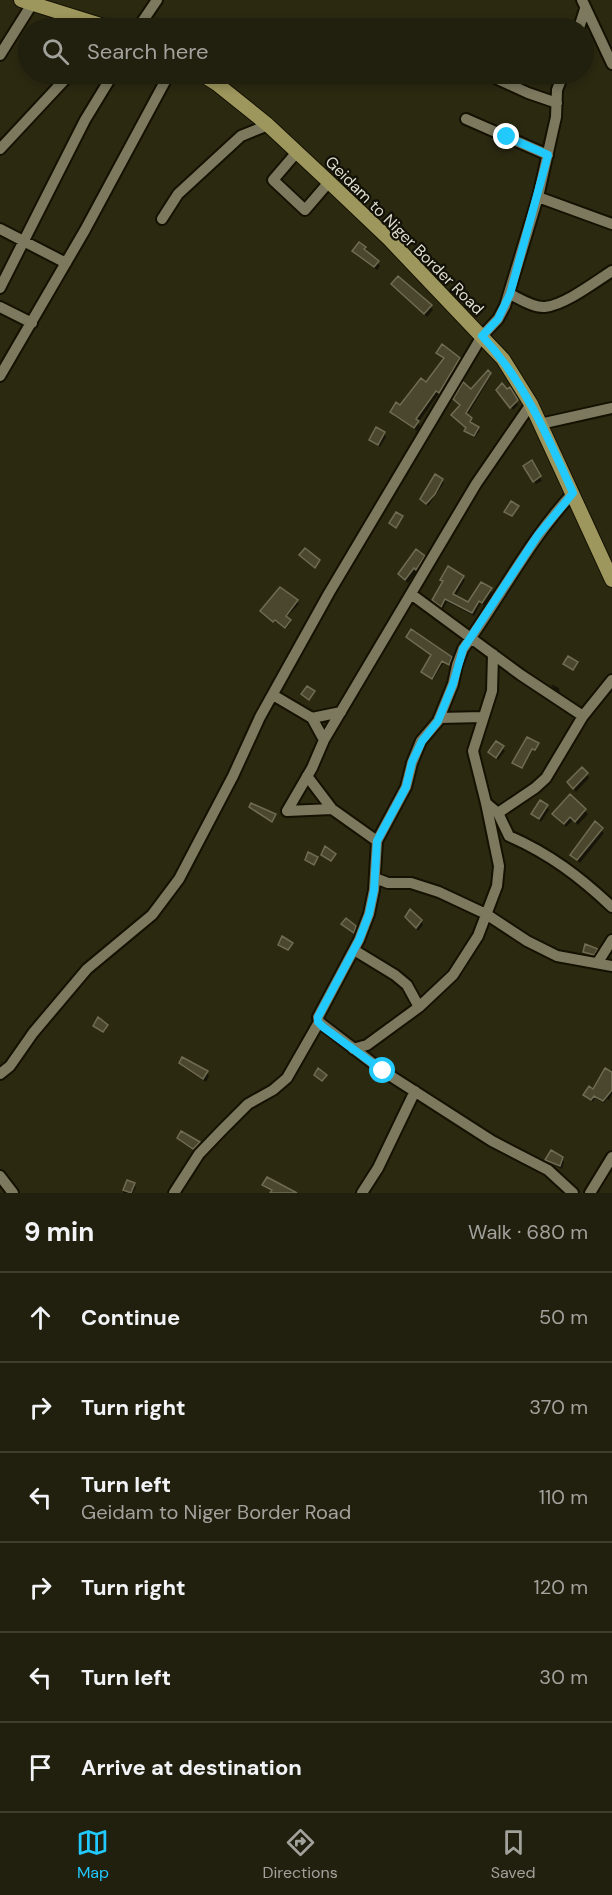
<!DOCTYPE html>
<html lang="en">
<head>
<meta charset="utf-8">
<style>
	:root { --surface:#211f0d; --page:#2d2c1b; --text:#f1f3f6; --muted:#a2a29d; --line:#3e3d2e; --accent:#21c9fd }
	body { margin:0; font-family:"DM Sans",sans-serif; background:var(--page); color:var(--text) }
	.stop { position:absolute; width:18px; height:18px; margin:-14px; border:4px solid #21c9fd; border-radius:50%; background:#fff }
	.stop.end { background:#21c9fd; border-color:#fff; box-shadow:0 2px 6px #0008 }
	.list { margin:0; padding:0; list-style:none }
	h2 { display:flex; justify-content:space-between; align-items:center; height:78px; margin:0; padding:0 24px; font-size:26px }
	h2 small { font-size:20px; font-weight:400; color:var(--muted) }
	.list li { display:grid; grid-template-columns:39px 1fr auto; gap:18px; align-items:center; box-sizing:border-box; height:90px; padding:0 24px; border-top:2px solid var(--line) }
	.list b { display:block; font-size:22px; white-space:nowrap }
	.list p { margin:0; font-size:20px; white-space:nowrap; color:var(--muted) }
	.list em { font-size:20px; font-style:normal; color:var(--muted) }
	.icon { flex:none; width:33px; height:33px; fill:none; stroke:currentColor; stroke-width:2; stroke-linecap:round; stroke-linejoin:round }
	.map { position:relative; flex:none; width:612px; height:1193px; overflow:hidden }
	.search { position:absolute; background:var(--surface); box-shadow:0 3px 9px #0003; left:18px; right:18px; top:18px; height:66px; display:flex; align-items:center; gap:15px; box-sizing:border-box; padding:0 21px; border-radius:33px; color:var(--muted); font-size:22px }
	.sheet { height:618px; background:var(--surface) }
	nav { display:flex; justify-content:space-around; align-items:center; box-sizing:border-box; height:84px; border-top:2px solid var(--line); background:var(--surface); font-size:16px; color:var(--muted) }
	nav a { display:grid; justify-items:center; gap:3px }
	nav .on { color:var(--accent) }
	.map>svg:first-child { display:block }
	.shadow { fill:#0007 }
	.building { fill:#4a472e; stroke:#6f6c52; stroke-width:1.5 }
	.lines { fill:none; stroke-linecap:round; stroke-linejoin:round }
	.minor-casing { stroke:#141100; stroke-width:14 }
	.major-casing { stroke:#141100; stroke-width:16 }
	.minor { stroke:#7c795f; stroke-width:10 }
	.major { stroke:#9e975d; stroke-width:14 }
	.route { stroke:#21c9fd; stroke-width:8 }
	.labels { text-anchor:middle; stroke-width:4.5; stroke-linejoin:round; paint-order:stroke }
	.street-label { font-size:16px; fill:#dddccd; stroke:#121107 }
</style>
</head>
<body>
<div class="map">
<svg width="612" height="1193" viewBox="0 0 612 1193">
	<rect width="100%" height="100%" fill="#2c2911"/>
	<!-- shadow -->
	<path class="shadow" d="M 365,248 L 380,266 L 377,270 L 356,255 L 354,251 Z
		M 393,284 L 430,306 L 433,310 L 427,317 Z
		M 437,353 L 459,359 L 461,363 L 442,395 L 439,393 L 418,423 L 420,426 L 417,431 L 394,416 L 391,412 L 400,407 L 427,384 L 444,360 Z
		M 490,374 L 491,376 L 467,416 L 472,422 L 471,424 L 480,430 L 475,438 L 467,433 L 467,429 L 454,417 L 471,391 Z
		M 509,389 L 518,405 L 513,410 L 500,393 Z
		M 384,433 L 386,437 L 380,447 L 371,440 Z
		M 531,462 L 542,481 L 536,484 L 525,466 Z
		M 435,477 L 444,483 L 428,506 L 424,502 Z
		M 424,557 L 426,561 L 419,572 L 417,571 L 408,583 L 402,578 L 399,574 Z
		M 462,577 L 465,580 L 455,597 L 468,604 L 490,590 L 493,593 L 485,606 L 481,603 L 474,616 L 447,602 L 443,609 L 434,600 L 444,583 L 442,580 Z
		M 280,589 L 299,604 L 286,618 L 291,623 L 286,629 L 276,621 L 275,623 L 264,614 Z
		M 433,656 L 451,658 L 452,660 L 450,666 L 444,662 L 433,680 L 423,672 Z
		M 551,684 L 559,688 L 560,693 L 553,688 Z
		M 538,744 L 536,751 L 533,749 L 523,768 L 515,764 L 514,763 Z
		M 502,747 L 505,751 L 498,760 L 490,752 Z
		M 587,774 L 589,778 L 576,792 L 568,782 Z
		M 570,797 L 588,814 L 578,825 L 573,820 L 566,827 L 554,814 Z
		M 547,806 L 549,810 L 541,822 L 533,814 Z
		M 595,823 L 604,833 L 580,863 L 572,856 Z
		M 406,917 L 421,921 L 423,925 L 418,931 Z
		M 181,1063 L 207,1072 L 209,1076 L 206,1082 L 183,1067 Z
		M 612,1069 L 612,1094 L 609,1100 L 607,1099 L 604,1103 L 595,1098 L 593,1102 L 586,1098 L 585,1095 L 594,1091 Z
		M 182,1133 L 199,1143 L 201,1147 L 196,1152 L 181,1142 L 179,1138 Z
		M 562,1158 L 564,1162 L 562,1169 L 549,1163 L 547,1160 Z
		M 128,1182 L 136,1187 L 133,1193 L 123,1193 Z"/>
	<!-- building -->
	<path class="building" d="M 359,242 L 366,247 L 364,249 L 379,261 L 374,267 L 352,251 Z
		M 398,276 L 432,305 L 424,314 L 391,284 Z
		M 442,344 L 460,358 L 439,393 L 436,391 L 416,419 L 419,421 L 414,428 L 390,412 L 396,402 L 400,405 L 421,378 L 426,382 L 444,358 L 436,353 Z
		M 488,370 L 491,373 L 466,413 L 472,418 L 470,422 L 479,427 L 474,436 L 464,431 L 466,428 L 451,415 L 460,405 L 453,399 L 463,382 L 471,389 Z
		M 502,383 L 507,389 L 510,387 L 518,400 L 510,408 L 496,390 Z
		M 376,427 L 385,432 L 378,445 L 369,440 Z
		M 532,460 L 541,476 L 533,482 L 523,466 Z
		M 435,474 L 443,479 L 435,494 L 426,504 L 420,499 Z
		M 511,501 L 519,506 L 512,516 L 504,512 Z
		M 396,512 L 403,516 L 396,528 L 389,523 Z
		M 305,548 L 320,560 L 315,568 L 299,555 Z
		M 416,549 L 425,556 L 416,570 L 414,568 L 405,580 L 398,574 Z
		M 448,566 L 464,576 L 453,594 L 468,602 L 481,582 L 492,588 L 482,603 L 479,601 L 472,613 L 445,599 L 441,607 L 432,600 L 443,581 L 440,580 Z
		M 280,587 L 298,600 L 286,616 L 291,620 L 285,628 L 275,620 L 273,622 L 260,611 Z
		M 411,629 L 452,657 L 449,665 L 442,661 L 432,679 L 421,672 L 431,655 L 406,637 Z
		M 568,656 L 578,662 L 573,670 L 563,664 Z
		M 307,686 L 315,691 L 309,700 L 301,694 Z
		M 527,737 L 539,743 L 535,750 L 532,749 L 522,768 L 512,763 Z
		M 496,741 L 504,746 L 496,758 L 488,752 Z
		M 582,767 L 588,773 L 573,789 L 567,782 Z
		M 570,794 L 586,809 L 575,822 L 570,817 L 564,824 L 552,814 Z
		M 540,800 L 548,805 L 539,819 L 531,814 Z
		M 251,803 L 276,814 L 272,822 L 249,807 Z
		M 595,821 L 603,828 L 577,860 L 570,855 Z
		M 325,846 L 336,854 L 331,861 L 321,855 Z
		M 308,852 L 318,857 L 314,865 L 305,860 Z
		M 410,909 L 422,920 L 416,928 L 405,917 Z
		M 346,918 L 356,926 L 354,933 L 341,924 Z
		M 282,936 L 293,943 L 288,950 L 278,945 Z
		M 585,944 L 598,949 L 594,955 L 583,952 Z
		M 98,1017 L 108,1025 L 103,1032 L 93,1026 Z
		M 182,1057 L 208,1071 L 203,1079 L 179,1063 Z
		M 318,1068 L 327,1075 L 322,1081 L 314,1075 Z
		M 605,1068 L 612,1072 L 612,1090 L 603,1101 L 594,1096 L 591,1100 L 583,1095 L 589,1086 L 593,1089 Z
		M 181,1131 L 200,1142 L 193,1149 L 177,1138 Z
		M 551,1150 L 563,1157 L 560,1166 L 545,1160 Z
		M 267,1177 L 297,1193 L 270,1193 L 272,1190 L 262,1185 Z
		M 127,1180 L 135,1183 L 131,1193 L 123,1190 Z"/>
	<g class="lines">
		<defs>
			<path id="minor" d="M 582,0 L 612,64
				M 138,28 L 157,0
				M 579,28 L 585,9
				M 0,55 L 32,4
				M 493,77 L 528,93 L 557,103
				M 217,84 L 226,74
				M 466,119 L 548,155
				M 0,149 L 70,74
				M 297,152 L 273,180 L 305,210 L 329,182
				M 538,197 L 612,224
				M 162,219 L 178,194 L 241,136 L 268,125
				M 0,229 L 66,263
				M 0,288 L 85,120 L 113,74
				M 510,294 C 520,299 534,308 545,307 C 565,305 595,282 612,271
				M 0,307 L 32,323
				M 0,376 L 85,230 L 169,74
				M 540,424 L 612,408
				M 411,594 L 521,675 L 583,716
				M 493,654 L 492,691 L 473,751 L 486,803 L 498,813 L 509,836 C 550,854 580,877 612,907
				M 273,695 L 312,718 L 324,740
				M 312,718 L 341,712
				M 439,718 L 483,717
				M 307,776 L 332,809 L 377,841
				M 287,811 L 312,768 L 324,740 L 476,484 L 531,404
				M 287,811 L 332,809
				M 498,813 L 535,788 L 546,778 L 583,716 L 612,680
				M 375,878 L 388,883 L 411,883 L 439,892 L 486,914 L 527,941 L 557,956 L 612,966
				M 354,950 L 395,975 L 407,985 L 419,1007
				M 598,962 L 612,940
				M 319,1022 L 383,1071 L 492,1141 L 548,1170 L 573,1193
				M 353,1049 L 367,1045 L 419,1007 L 453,975 L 478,936 L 497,886 L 499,866 L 486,803
				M 0,1074 L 10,1066 L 33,1033 L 87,969 L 152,915 L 179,879 L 233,776 L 260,717 L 329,593 L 482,336 L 498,319 L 505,306 L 538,197 L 556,117 L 557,90 L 563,74
				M 0,1176 L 13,1193
				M 174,1193 L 199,1154 L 222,1130 L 248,1104 L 273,1090 L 287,1078 L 319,1022 L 318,1017 L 359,940 L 369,914 L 374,890 L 377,841 L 406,787 L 412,763 L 421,741 L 438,721 L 453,684 L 457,665 L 463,649 C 500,598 529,540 573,493
				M 362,1193 L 378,1168 L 415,1091
				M 590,1193 L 612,1157"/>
			<path id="major" d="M 21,0 L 110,28
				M 201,74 L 217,84 L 268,125 L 329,182 L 389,239 L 503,359 L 531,404 L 612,580"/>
		</defs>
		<!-- minor casing -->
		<use href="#minor" class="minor-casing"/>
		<!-- major casing -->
		<use href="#major" class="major-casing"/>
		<!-- minor -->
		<use href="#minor" class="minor"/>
		<!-- major -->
		<use href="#major" class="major"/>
	</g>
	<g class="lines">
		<!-- route -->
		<path class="route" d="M 383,1071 L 323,1027 L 318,1022 L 318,1017 L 359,940 L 369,914 L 374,890 L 377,841 L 406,787 L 412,762 L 422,741 L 438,721 L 453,684 L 463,649 L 538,535 L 573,493 C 548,437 524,381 482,336 L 498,319 L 510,294 L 548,155 L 507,137"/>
	</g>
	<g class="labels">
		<!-- street labels -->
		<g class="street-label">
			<text transform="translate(405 235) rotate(45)" y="6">Geidam to Niger Border Road</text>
		</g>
	</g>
</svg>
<div class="stop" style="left:383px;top:1071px"></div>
<div class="stop end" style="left:507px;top:137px"></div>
<div class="search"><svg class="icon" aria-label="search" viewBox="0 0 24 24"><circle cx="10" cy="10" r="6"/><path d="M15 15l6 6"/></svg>Search here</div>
</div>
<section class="sheet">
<h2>9 min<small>Walk · 680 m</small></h2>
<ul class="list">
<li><svg class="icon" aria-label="ahead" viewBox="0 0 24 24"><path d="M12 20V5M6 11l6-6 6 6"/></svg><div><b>Continue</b></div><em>50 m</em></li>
<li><svg class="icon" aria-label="right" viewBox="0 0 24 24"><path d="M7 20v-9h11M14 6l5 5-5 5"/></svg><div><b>Turn right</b></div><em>370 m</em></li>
<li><svg class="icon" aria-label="left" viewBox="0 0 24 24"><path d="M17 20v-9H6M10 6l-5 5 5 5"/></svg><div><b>Turn left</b><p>Geidam to Niger Border Road</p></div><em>110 m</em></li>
<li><svg class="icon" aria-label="right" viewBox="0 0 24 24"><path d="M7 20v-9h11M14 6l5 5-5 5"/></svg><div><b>Turn right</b></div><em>120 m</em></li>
<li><svg class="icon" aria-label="left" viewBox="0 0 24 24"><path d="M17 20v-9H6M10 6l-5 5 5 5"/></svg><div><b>Turn left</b></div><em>30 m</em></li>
<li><svg class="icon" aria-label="arrive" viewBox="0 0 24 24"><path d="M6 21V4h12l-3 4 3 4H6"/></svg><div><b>Arrive at destination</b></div></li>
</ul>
</section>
<nav>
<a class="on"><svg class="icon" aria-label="map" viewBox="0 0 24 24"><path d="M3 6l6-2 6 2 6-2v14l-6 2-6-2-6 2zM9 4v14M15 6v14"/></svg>Map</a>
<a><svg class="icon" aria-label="directions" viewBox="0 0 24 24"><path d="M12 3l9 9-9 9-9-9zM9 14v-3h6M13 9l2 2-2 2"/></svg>Directions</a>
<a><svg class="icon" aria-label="saved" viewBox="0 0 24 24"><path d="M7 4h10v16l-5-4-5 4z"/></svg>Saved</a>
</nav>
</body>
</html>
